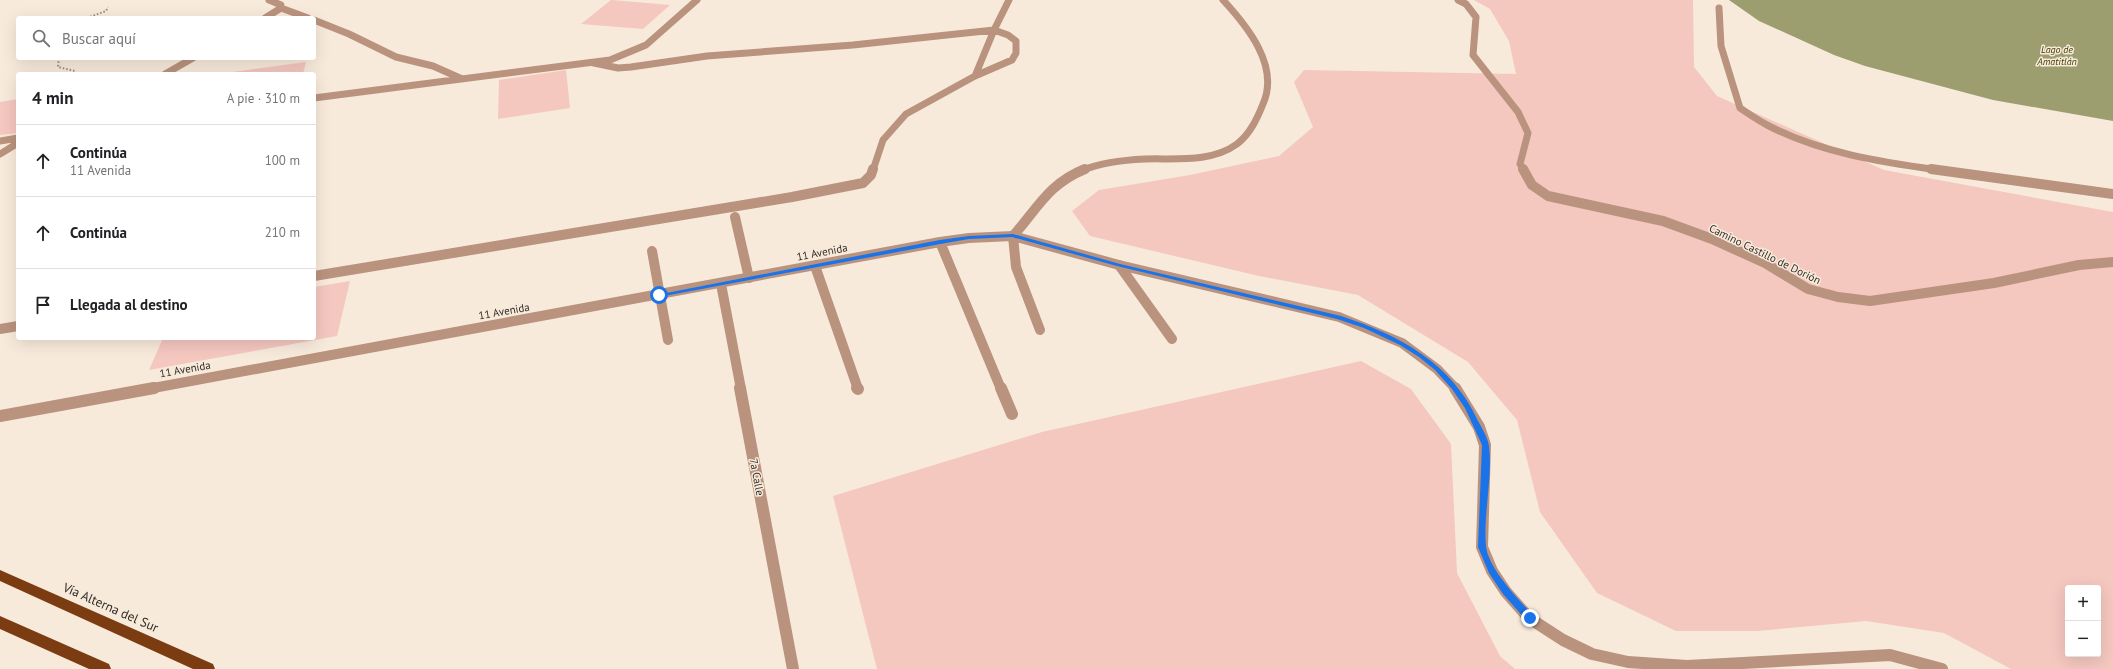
<!DOCTYPE html>
<html lang="es">
<head>
<meta charset="utf-8">
<style>
	:root { --surface:#fff; --page:#f6f6f6; --text:#202124; --muted:#757577; --line:#e0e0e0 }
	body { margin:0; font-family:"PT Sans",sans-serif; background:var(--page); color:var(--text) }
	.controls { position:absolute; right:12px; bottom:12px; display:grid; overflow:hidden; border-radius:4px; box-shadow:0 4px 16px #0002 }
	.controls button { width:36px; height:36px; display:grid; place-items:center; padding:0; border:0; border-bottom:1px solid var(--line); background:var(--surface); color:var(--text); font:20px sans-serif }
	.stop { position:absolute; width:12px; height:12px; margin:-9px; border:3px solid #1a73e8; border-radius:50%; background:#fff }
	.stop.end { background:#1a73e8; border-color:#fff; box-shadow:0 1px 4px #0008 }
	.list { margin:0; padding:0; list-style:none }
	h2 { display:flex; justify-content:space-between; align-items:center; height:52px; margin:0; padding:0 16px; font-size:17px }
	h2 small { font-size:13px; font-weight:400; color:var(--muted) }
	.list li { display:grid; grid-template-columns:26px 1fr auto; gap:12px; align-items:center; box-sizing:border-box; height:72px; padding:0 16px; border-top:1px solid var(--line) }
	.list b { display:block; font-size:15px; white-space:nowrap }
	.list p { margin:0; font-size:13px; white-space:nowrap; color:var(--muted) }
	.list em { font-size:13px; font-style:normal; color:var(--muted) }
	.icon { flex:none; width:22px; height:22px; fill:none; stroke:currentColor; stroke-width:2; stroke-linecap:round; stroke-linejoin:round }
	.map { position:relative; flex:none; width:2113px; height:669px; overflow:hidden }
	.search { position:absolute; background:var(--surface); box-shadow:0 4px 16px #0002; left:16px; top:16px; width:300px; height:44px; display:flex; align-items:center; gap:10px; box-sizing:border-box; padding:0 14px; border-radius:4px; color:var(--muted); font-size:15px }
	.panel { position:absolute; background:var(--surface); box-shadow:0 4px 16px #0002; left:16px; top:72px; width:300px; height:268px; border-radius:4px }
	.map>svg:first-child { display:block }
	.green { fill:#f4c7bf; fill-rule:evenodd }
	.water { fill:#9d9e6f }
	.lines { fill:none; stroke-linecap:round; stroke-linejoin:round }
	.path { stroke:#958b81; stroke-width:2; stroke-dasharray:1.5 2; stroke-linecap:butt }
	.service-far1 { stroke:#ba937e; stroke-width:10 }
	.service { stroke:#ba937e; stroke-width:12 }
	.minor-far2 { stroke:#ba937e; stroke-width:7 }
	.minor-far1 { stroke:#ba937e; stroke-width:10 }
	.minor { stroke:#ba937e; stroke-width:12 }
	.tertiary-far1 { stroke:#ba937e; stroke-width:10 }
	.tertiary { stroke:#ba937e; stroke-width:12 }
	.trunk { fill:#7c3c11; fill-rule:evenodd }
	.route { fill:#1a73e8 }
	.labels { text-anchor:middle; stroke-width:3; stroke-linejoin:round; paint-order:stroke }
	.far-water-label { font-size:10px; font-style:italic; fill:#3f3e01; stroke:#f8eadb }
	.street-label { font-size:11px; fill:#312c26; stroke:#f8eadb }
	.near-street-label { font-size:13px; fill:#312c26; stroke:#f8eadb }
</style>
</head>
<body>
<div class="map">
<svg width="2113" height="669" viewBox="0 0 2113 669">
	<rect width="100%" height="100%" fill="#f8eadb"/>
	<!-- green -->
	<path class="green" d="M 611,0 L 612,0 L 670,5 L 643,29 L 581,24 Z
		M 1474,0 L 1693,0 L 1694,67 L 1717,96 L 1884,170 L 2113,212 L 2113,669 L 2011,669 L 1944,633 L 1866,621 L 1757,631 L 1676,631 L 1597,593 L 1540,512 L 1517,420 L 1468,362 L 1358,295 L 1259,276 L 1090,236 L 1072,211 L 1099,190 L 1190,175 L 1279,156 L 1313,127 L 1294,82 L 1304,70 L 1516,74 L 1509,41 L 1490,9 ZM 2068,588 L 2098,588 L 2098,654 L 2068,654 Z
		M 306,62 L 303,74 L 233,74 L 233,72 Z
		M 566,70 L 570,108 L 498,119 L 499,80 Z
		M 18,99 L 18,133 L 0,135 L 0,102 Z
		M 350,281 L 337,336 L 149,370 L 163,338 L 314,338 L 314,287 Z
		M 1361,361 L 1411,389 L 1451,444 L 1457,573 L 1500,656 L 1515,669 L 877,669 L 833,496 L 1042,432 Z"/>
	<!-- water -->
	<path class="water" d="M 1729,0 L 2113,0 L 2113,121 L 1993,100 L 1865,66 L 1834,55 L 1759,21 Z"/>
	<g class="lines">
		<!-- path -->
		<path class="path" d="M 87,18 L 106,11 L 108,7
			M 59,58 L 58,67 L 75,71 L 75,74"/>
		<!-- service-far1 -->
		<path class="service-far1" d="M 735,217 L 749,278
			M 1013,236 L 1016,267 L 1040,330
			M 940,242 L 1001,389
			M 652,251 L 668,340
			M 1119,265 L 1172,339
			M 815,266 L 858,389"/>
		<!-- service -->
		<path class="service" d="M 857,388 L 858,389
			M 1001,388 L 1012,414"/>
		<!-- minor-far2 -->
		<path class="minor-far2" d="M 1458,0 L 1466,4 L 1476,17 L 1473,55 L 1518,112 L 1528,133 L 1520,164 L 1524,170
			M 281,8 L 308,18
			M 1719,8 L 1721,46 L 1740,108 C 1749,114 1759,121 1769,126 C 1821,153 1881,162 1938,170
			M 265,18 L 281,8 L 281,5 L 269,0
			M 314,20 L 349,34 L 396,57 L 433,66 L 460,78
			M 594,63 L 618,68 L 631,67 L 707,56 L 853,45 L 994,30 L 975,76
			M 165,74 L 193,58
			M 314,98 L 610,60 L 646,45 L 697,0
			M 0,141 L 18,138
			M 0,154 L 18,143
			M 873,170 L 883,140 L 906,114 L 975,76 L 1012,60 L 1016,53 L 1016,41 L 1008,35 L 994,30 L 1009,0
			M 1083,170 C 1103,162 1124,160 1145,159 C 1175,158 1211,163 1237,144 C 1250,134 1257,119 1263,104 C 1280,66 1247,26 1223,0"/>
		<!-- minor-far1 -->
		<path class="minor-far1" d="M 1523,169 L 1532,185 L 1548,196 L 1663,221 L 1712,239 L 1765,263 L 1808,289 L 1838,297 L 1870,301 L 1994,283 L 2079,265 L 2113,262
			M 1931,169 L 2113,194
			M 1013,236 C 1038,208 1048,184 1085,169
			M 314,276 L 792,197 L 863,183 L 871,175 L 873,169
			M 721,284 L 741,389
			M 0,329 L 18,326"/>
		<!-- minor -->
		<path class="minor" d="M 740,388 L 793,669"/>
		<!-- tertiary-far1 -->
		<path class="tertiary-far1" d="M 148,389 L 940,242 L 969,238 L 1013,236 L 1119,265 L 1339,317 L 1402,343 L 1437,369 L 1456,389"/>
		<!-- tertiary -->
		<path class="tertiary" d="M 1455,388 L 1479,427 L 1485,445 L 1482,547 L 1492,571 L 1506,592 L 1529,618 L 1563,640 L 1592,654 L 1628,662 L 1687,666 L 1890,655 L 1942,669
			M 0,416 L 154,388"/>
		<!-- trunk -->
		<path class="trunk" d="M 0,570 L 213,664 L 215,669 L 193,669 L 0,581 Z
			M 0,616 L 109,664 L 111,669 L 89,669 L 0,629 Z"/>
	</g>
	<!-- route -->
	<path class="route" d="M 1013,234 L 1120,264 L 1341,316 C 1399,335 1452,363 1478,421 C 1482,428 1488,438 1489,446 C 1493,476 1483,515 1486,546 C 1488,568 1518,599 1533,615 L 1533,620 L 1526,620 L 1503,594 L 1489,573 L 1478,547 L 1482,445 L 1465,408 L 1452,389 L 1435,370 L 1419,357 L 1400,345 L 1364,328 L 1337,319 L 1117,266 L 1012,237 L 969,239 L 940,244 L 659,297 L 656,295 L 940,240 L 969,236 Z"/>
	<g class="labels">
		<!-- far-water labels -->
		<g class="far-water-label">
			<text x="2057" y="53">Lago de<tspan x="2057" dy="12">Amatitlán</tspan></text>
		</g>
		<!-- street labels -->
		<g class="street-label">
			<text transform="translate(822 252) rotate(-11)" y="4">11 Avenida</text>
			<text transform="translate(1765 254) rotate(26)" y="4">Camino Castillo de Dorión</text>
			<text transform="translate(504 311) rotate(-10)" y="4">11 Avenida</text>
			<text transform="translate(185 369) rotate(-10)" y="4">11 Avenida</text>
			<text transform="translate(757 477) rotate(79)" y="4">7a Calle</text>
		</g>
		<!-- near-street labels -->
		<g class="near-street-label">
			<text transform="translate(111 607) rotate(24)" y="5">Vía Alterna del Sur</text>
		</g>
	</g>
</svg>
<div class="controls">
<button>+</button>
<button>−</button>
</div>
<div class="stop" style="left:659px;top:295px"></div>
<div class="stop end" style="left:1530px;top:618px"></div>
<div class="search"><svg class="icon" aria-label="search" viewBox="0 0 24 24"><circle cx="10" cy="10" r="6"/><path d="M15 15l6 6"/></svg>Buscar aquí</div>
<section class="panel">
<h2>4 min<small>A pie · 310 m</small></h2>
<ul class="list">
<li><svg class="icon" aria-label="ahead" viewBox="0 0 24 24"><path d="M12 20V5M6 11l6-6 6 6"/></svg><div><b>Continúa</b><p>11 Avenida</p></div><em>100 m</em></li>
<li><svg class="icon" aria-label="ahead" viewBox="0 0 24 24"><path d="M12 20V5M6 11l6-6 6 6"/></svg><div><b>Continúa</b></div><em>210 m</em></li>
<li><svg class="icon" aria-label="arrive" viewBox="0 0 24 24"><path d="M6 21V4h12l-3 4 3 4H6"/></svg><div><b>Llegada al destino</b></div></li>
</ul>
</section>
</div>
</body>
</html>
